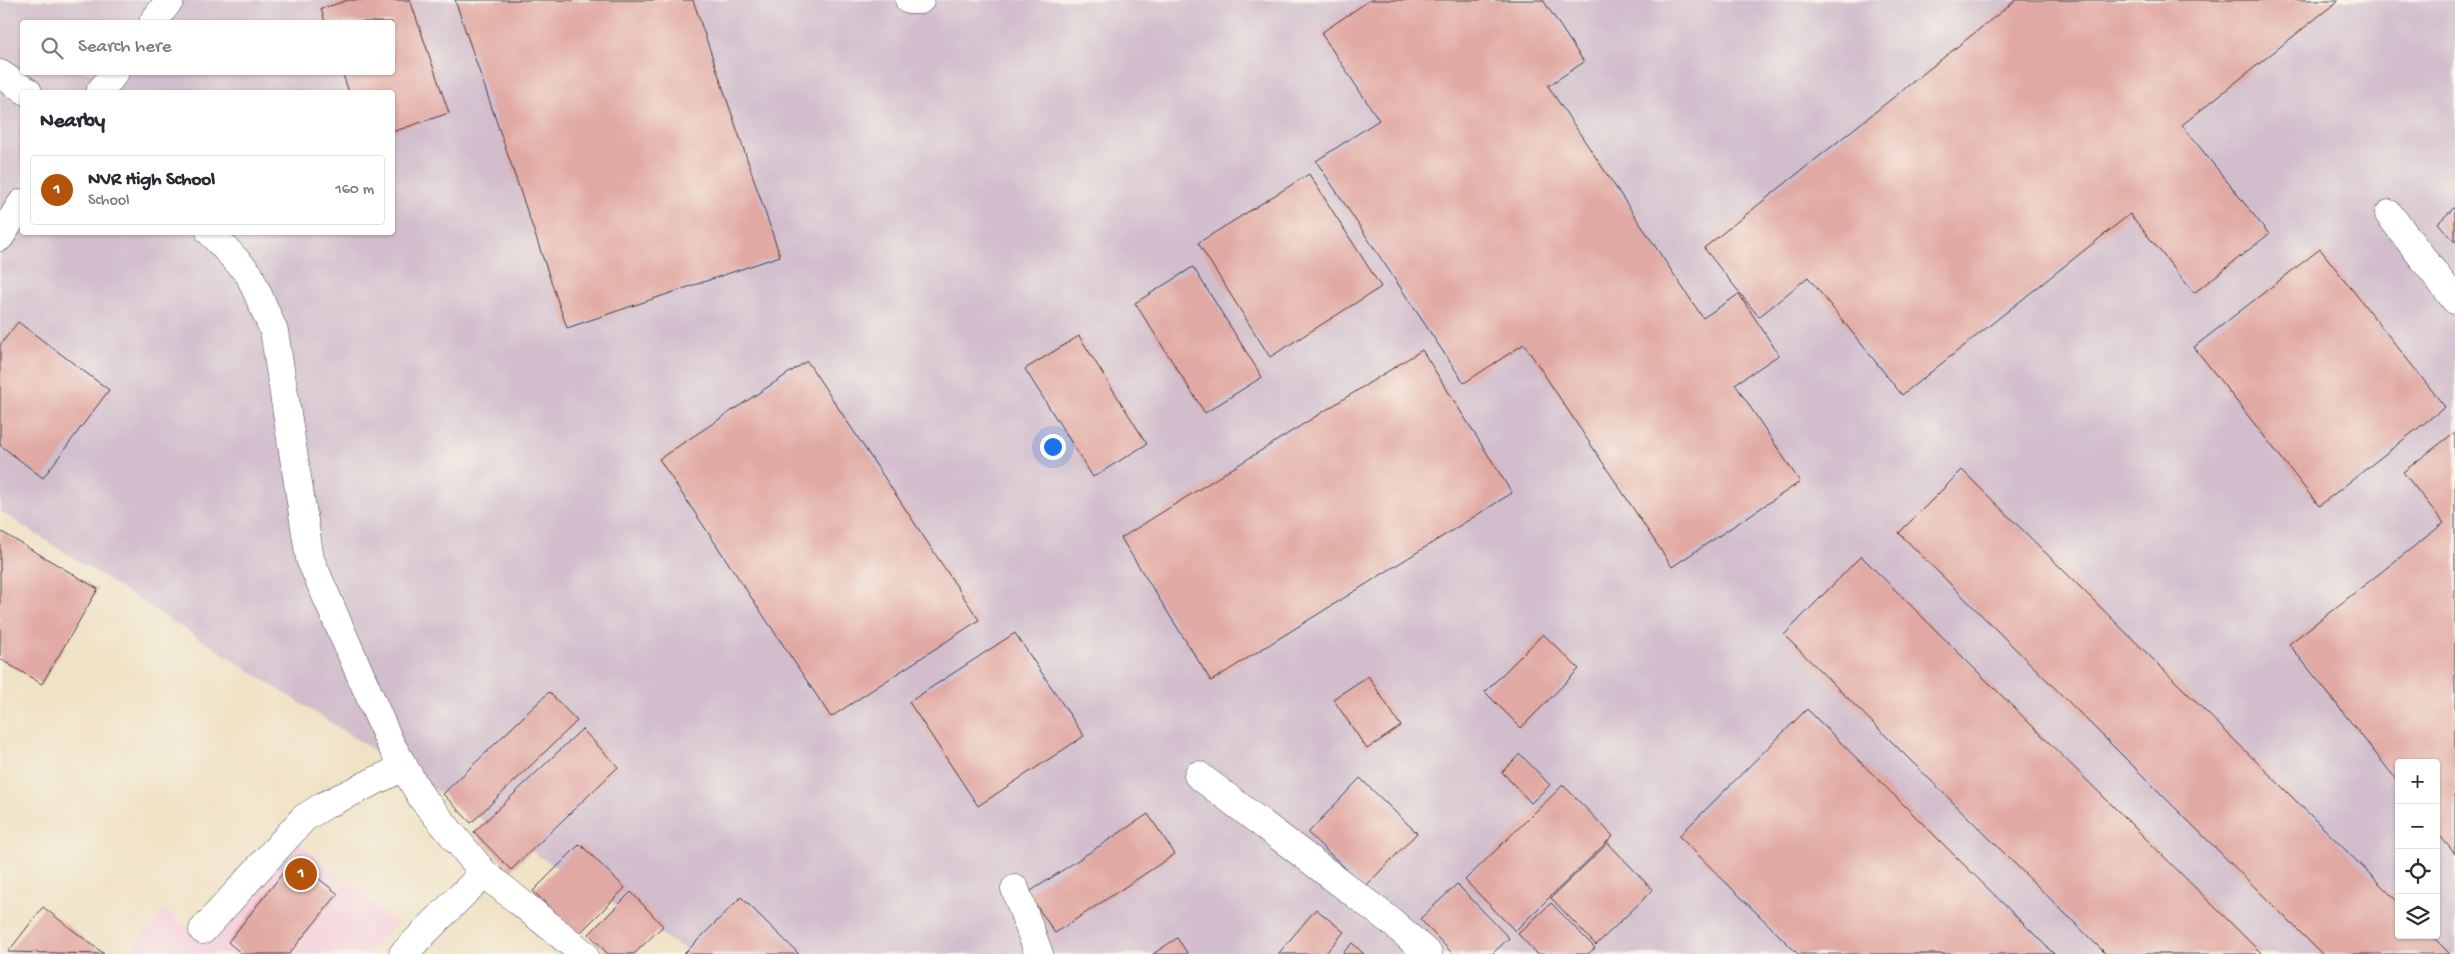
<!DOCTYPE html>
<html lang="en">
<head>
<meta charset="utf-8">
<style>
	:root { --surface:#fff; --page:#f2f2f3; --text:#2b2b33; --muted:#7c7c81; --line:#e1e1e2; --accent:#b45309 }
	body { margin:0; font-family:"Gochi Hand",sans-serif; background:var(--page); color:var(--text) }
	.controls { position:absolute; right:15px; bottom:15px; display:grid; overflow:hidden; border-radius:5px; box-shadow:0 1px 4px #0004 }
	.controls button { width:45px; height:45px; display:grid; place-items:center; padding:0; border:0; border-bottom:1px solid var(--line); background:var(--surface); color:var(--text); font:25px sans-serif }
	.you { position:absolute; left:1052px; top:446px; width:18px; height:18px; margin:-12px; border:4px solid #fff; border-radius:50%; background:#1a73e8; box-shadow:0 0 0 8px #1a73e833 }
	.badge { display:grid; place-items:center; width:32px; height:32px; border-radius:50%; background:var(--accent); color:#fff; font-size:16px; font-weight:700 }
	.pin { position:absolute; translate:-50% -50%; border:2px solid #fff; box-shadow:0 1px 5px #0006 }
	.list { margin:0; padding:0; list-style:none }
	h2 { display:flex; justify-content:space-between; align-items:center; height:65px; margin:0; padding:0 20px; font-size:21px }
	h2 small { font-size:16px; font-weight:400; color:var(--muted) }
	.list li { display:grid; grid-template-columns:32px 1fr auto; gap:15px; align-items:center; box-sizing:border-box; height:70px; margin:0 10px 10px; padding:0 10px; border:1px solid var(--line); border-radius:5px }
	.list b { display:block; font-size:19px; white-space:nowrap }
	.list p { margin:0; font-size:16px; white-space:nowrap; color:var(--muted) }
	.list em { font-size:16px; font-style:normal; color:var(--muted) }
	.icon { flex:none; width:28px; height:28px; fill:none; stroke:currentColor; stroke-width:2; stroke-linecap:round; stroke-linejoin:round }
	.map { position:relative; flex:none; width:2455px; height:954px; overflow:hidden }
	.search { position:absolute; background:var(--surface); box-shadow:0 1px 4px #0004; left:20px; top:20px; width:375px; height:55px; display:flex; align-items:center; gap:12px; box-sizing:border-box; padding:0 18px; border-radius:5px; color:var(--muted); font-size:19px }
	.panel { position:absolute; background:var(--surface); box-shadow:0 1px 4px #0004; left:20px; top:90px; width:375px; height:145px; border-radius:5px }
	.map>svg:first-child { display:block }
	.built { fill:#f5cfdb }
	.industrial { fill:#d1bdcc; fill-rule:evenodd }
	.building { fill:#e1a9a3 }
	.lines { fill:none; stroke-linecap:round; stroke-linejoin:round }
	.minor-casing { stroke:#413f50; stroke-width:29 }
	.minor { stroke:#fff; stroke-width:28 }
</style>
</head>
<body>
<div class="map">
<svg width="2455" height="954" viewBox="0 0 2455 954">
	<rect width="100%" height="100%" fill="#f7f3e8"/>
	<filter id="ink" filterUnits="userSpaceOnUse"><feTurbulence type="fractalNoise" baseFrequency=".02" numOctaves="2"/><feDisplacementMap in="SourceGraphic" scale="10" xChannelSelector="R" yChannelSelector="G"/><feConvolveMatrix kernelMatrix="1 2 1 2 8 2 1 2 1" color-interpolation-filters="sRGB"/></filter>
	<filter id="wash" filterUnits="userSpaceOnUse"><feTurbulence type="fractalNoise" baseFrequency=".0096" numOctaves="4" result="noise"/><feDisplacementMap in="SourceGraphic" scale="20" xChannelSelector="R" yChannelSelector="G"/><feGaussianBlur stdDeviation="1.12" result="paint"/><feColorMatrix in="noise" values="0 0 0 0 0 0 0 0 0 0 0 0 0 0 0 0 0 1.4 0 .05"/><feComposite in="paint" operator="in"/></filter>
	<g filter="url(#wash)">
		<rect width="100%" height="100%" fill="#f0e2c5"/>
		<!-- built -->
		<path class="built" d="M 295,839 L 397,923 L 367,954 L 129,954 L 164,909 L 204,942 Z"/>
		<!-- industrial -->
		<path class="industrial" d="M 0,0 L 2455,0 L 2455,954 L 692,954 L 0,511 ZM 22,22 L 392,22 L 392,72 L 22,72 ZM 22,92 L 392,92 L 392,232 L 22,232 ZM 2399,763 L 2436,763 L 2436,935 L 2399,935 Z"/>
		<g id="blocks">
			<!-- building -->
			<path class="building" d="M 348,0 L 410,0 L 449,113 L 392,132 L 392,92 L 349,92 L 342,72 L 392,72 L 392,22 L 325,22 L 321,9 Z
				M 455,0 L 693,0 L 780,256 L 567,328 Z
				M 1370,0 L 1543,0 L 1584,62 L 1548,86 L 1703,318 L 1739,294 L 1779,355 L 1735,384 L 1800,482 L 1672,567 L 1524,344 L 1464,383 L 1316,161 L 1379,120 L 1321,33 Z
				M 2016,0 L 2339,0 L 2182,125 L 2269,234 L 2194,293 L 2130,214 L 1902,395 L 1808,277 L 1759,317 L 1704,248 Z
				M 1309,174 L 1381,287 L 1270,357 L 1198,243 Z
				M 2455,207 L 2455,242 L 2438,223 Z
				M 2320,249 L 2445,407 L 2319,506 L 2194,347 Z
				M 1193,267 L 1262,377 L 1205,413 L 1135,303 Z
				M 18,322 L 109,390 L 43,478 L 0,445 L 0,345 Z
				M 1079,336 L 1147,444 L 1093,477 L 1025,369 Z
				M 1422,350 L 1512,493 L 1211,681 L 1121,538 Z
				M 807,361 L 979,620 L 831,717 L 659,459 Z
				M 2455,432 L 2455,854 L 2436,831 L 2436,763 L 2399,763 L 2399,783 L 2289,644 L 2444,523 L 2403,472 Z
				M 1962,470 L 2399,903 L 2399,935 L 2431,935 L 2450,954 L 2322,954 L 1899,533 Z
				M 0,531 L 98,589 L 42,684 L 0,659 Z
				M 1861,556 L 2262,954 L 2106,954 L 1784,635 Z
				M 1015,633 L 1084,736 L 978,806 L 909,702 Z
				M 1543,634 L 1579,669 L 1521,728 L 1485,692 Z
				M 1368,676 L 1401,726 L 1367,749 L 1333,699 Z
				M 549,692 L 577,721 L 471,823 L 443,794 Z
				M 1807,709 L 2054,954 L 1798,954 L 1679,836 Z
				M 582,729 L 618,767 L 511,870 L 474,832 Z
				M 1520,754 L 1550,785 L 1531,803 L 1502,772 Z
				M 1360,778 L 1417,833 L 1365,887 L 1308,833 Z
				M 1563,785 L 1613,836 L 1515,931 L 1465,880 Z
				M 1148,814 L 1175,854 L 1055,933 L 1028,893 Z
				M 1608,843 L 1653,890 L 1596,945 L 1551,898 Z
				M 580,844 L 625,888 L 578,935 L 533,891 Z
				M 294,859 L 338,894 L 289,954 L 242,954 L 228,942 Z
				M 1457,884 L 1509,938 L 1492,954 L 1453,954 L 1420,919 Z
				M 631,892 L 663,926 L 634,954 L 608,954 L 589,934 Z
				M 741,897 L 799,954 L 684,954 Z
				M 1551,903 L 1595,948 L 1588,954 L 1537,954 L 1518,934 Z
				M 43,907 L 104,954 L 8,952 Z
				M 1316,909 L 1344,932 L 1325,954 L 1278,954 Z
				M 1177,938 L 1188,954 L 1153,954 Z
				M 1352,943 L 1364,954 L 1342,954 Z"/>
		</g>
	</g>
	<g filter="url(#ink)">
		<use href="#blocks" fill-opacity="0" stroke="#413f50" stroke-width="1"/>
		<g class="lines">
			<defs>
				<path id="minor" d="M 909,0 L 920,0
					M 153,22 L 170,0
					M 0,74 L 28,92
					M 100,92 L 115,72
					M 2389,214 L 2455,300
					M 210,232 L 249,274 L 274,331 L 310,559 L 390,743 L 422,798 L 484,873 L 584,954
					M 0,237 L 22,203
					M 1198,775 L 1392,922 L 1428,954
					M 1015,889 L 1039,954
					M 203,930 L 304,818 L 325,805 L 404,767
					M 403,954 L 484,873"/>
			</defs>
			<!-- minor casing -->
			<use href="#minor" class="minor-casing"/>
			<!-- minor -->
			<use href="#minor" class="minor"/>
		</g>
	</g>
</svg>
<div class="controls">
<button>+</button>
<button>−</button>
<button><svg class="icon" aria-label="locate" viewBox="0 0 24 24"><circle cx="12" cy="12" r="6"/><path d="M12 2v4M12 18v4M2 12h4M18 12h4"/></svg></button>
<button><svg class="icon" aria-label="layers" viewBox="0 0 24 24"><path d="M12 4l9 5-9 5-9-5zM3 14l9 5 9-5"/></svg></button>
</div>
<div class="you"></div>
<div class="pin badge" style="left:301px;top:874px">1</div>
<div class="search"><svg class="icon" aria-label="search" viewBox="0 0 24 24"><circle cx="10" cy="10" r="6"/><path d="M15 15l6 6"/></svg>Search here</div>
<section class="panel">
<h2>Nearby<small></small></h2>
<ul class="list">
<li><span class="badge">1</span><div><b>NVR High School</b><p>School</p></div><em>160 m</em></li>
</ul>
</section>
</div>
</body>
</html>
